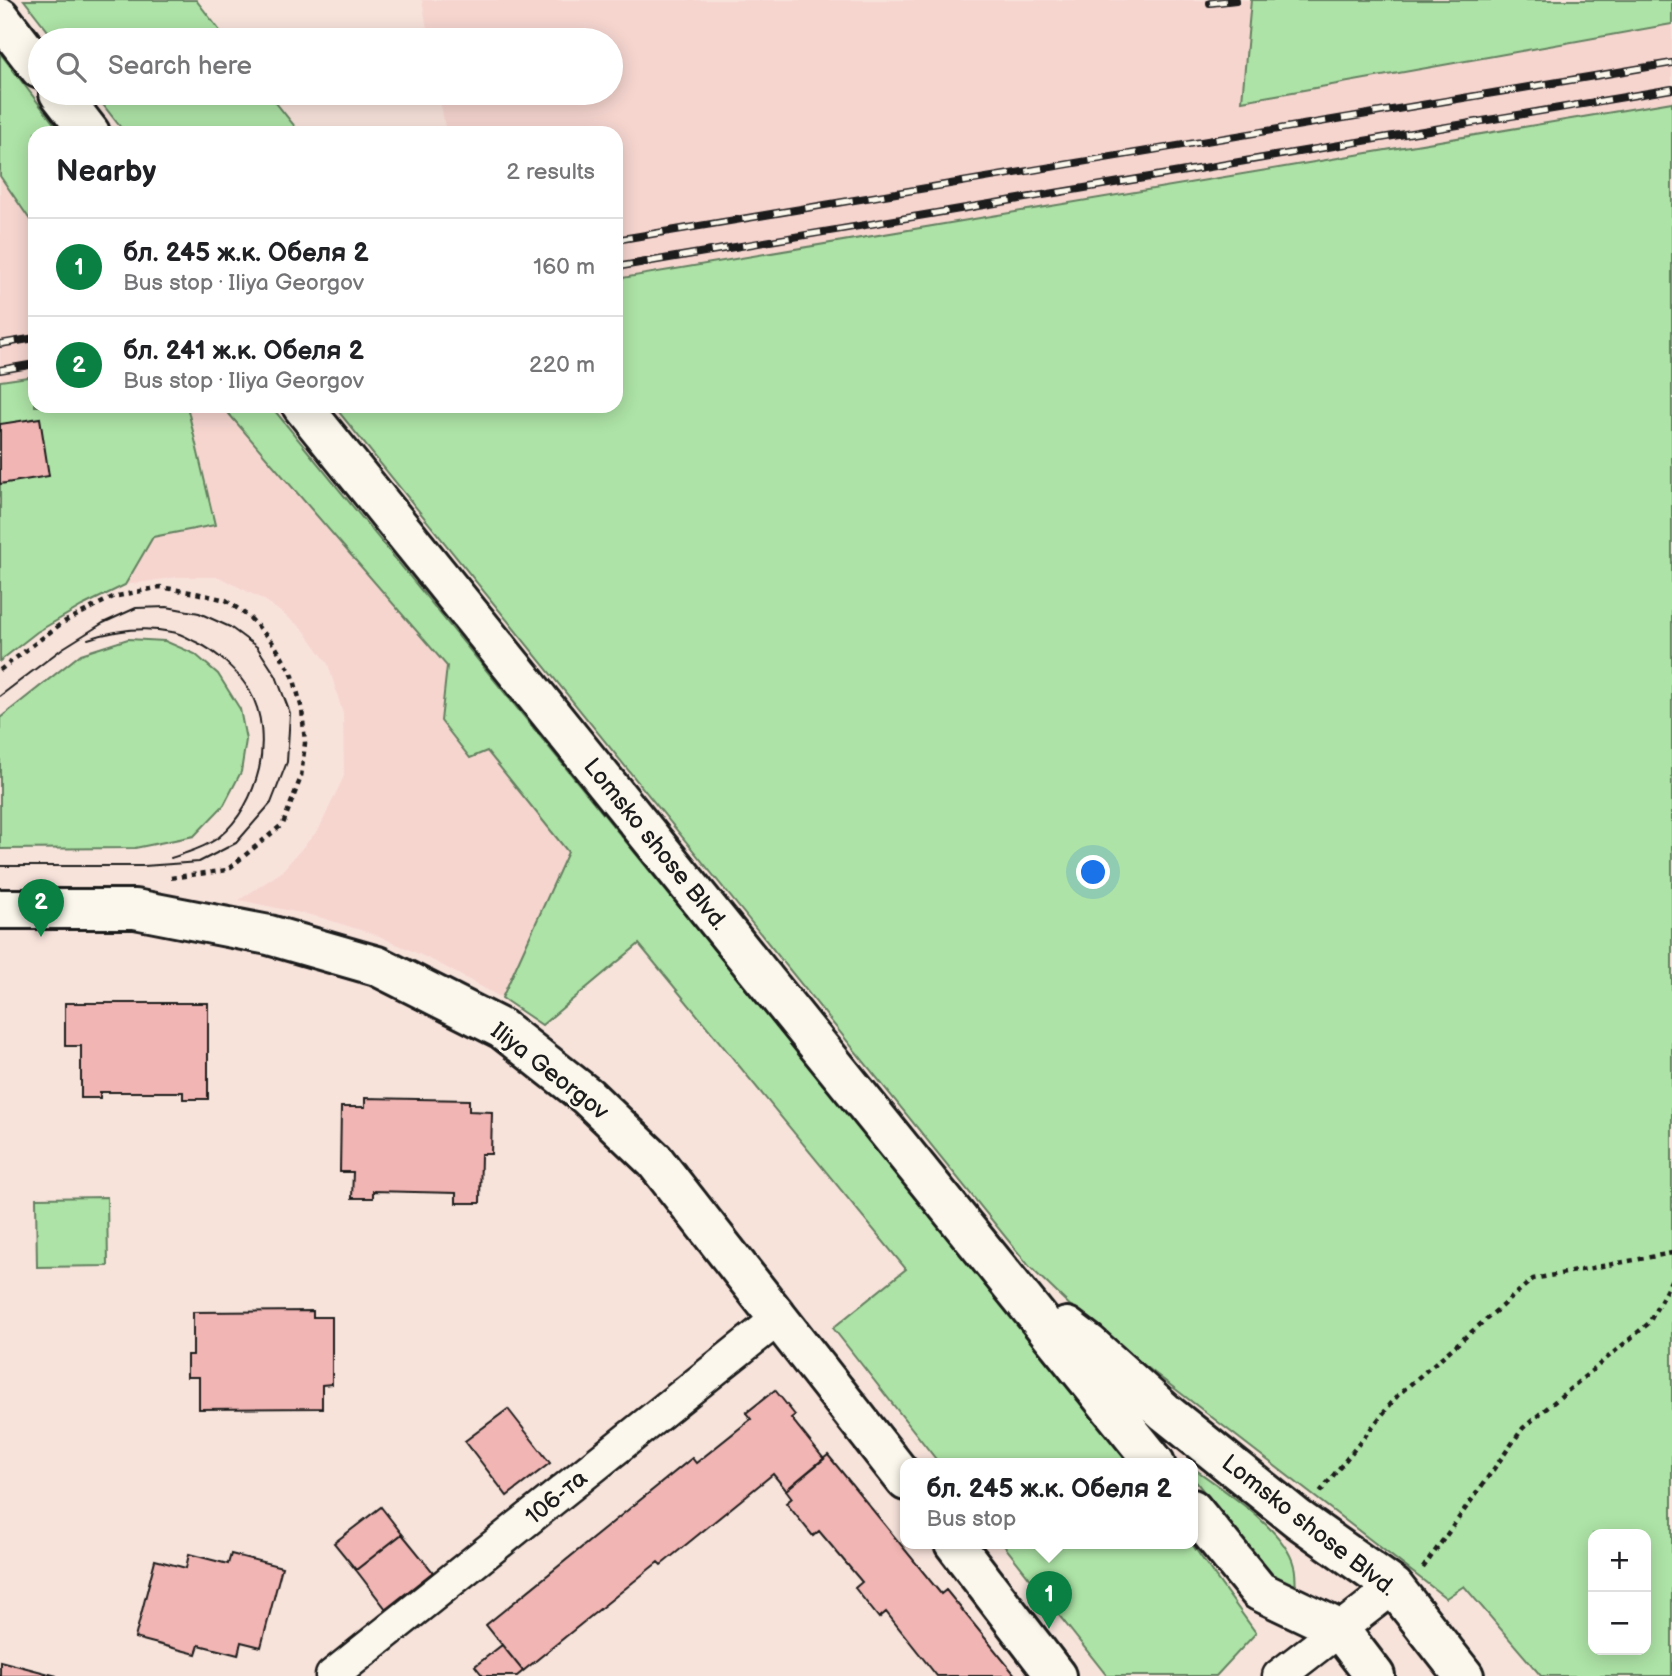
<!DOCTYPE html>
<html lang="en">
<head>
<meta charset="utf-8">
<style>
	:root { --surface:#fff; --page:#f6f6f6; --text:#202124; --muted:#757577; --line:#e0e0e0; --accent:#0b8043 }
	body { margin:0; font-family:"Balsamiq Sans",sans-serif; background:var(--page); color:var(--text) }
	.controls { position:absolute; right:21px; bottom:21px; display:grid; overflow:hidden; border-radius:14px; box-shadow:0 4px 18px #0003 }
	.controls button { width:63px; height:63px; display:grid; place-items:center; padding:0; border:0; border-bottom:2px solid var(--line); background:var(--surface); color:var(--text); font:35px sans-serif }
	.you { position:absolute; left:1094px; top:873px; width:24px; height:24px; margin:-18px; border:5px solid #fff; border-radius:50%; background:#1a73e8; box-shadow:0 0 0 10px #1a73e833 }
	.badge { display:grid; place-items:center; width:46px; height:46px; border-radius:50%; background:var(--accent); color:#fff; font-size:23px; font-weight:700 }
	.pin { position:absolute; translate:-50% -58px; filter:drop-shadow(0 2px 4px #0008) }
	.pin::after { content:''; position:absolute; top:37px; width:24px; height:21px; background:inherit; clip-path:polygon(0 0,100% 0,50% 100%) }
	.popup { position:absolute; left:900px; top:1458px; width:298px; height:91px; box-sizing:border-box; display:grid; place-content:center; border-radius:14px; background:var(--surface); filter:drop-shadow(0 2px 5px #0005); font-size:23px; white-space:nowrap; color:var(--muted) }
	.popup b { font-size:26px; color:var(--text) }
	.popup::after { content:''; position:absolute; left:50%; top:100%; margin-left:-14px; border:14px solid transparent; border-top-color:var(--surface) }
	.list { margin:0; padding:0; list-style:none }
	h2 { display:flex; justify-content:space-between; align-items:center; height:91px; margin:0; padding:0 28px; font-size:30px }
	h2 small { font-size:23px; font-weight:400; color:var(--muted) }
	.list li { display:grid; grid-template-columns:46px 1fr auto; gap:21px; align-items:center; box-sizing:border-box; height:98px; padding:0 28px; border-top:2px solid var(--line) }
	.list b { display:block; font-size:26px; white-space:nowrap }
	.list p { margin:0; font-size:23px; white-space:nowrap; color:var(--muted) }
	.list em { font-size:23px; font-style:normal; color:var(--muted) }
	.icon { flex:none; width:38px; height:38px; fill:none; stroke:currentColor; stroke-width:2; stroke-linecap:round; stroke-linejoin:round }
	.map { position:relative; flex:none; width:1672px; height:1676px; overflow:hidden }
	.search { position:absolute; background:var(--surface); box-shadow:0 4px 18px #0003; left:28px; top:28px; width:595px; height:77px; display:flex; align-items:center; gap:18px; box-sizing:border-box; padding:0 24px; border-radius:38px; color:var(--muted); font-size:26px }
	.panel { position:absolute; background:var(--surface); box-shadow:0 4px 18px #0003; left:28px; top:126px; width:595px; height:287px; border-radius:21px }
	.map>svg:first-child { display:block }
	.built { fill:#f6d5cf }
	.green { fill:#ade3a6; stroke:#648061; stroke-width:2; fill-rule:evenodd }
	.building { fill:#f1b5b3; stroke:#1c1c1c; stroke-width:2 }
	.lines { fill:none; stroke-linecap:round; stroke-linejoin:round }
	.minor-casing { stroke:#1c1c1c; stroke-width:37 }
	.tertiary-casing { stroke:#1c1c1c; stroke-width:44 }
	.primary-casing { stroke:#1c1c1c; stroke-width:44 }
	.path { stroke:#1c1c1c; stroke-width:4.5; stroke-dasharray:5 5; stroke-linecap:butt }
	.minor { stroke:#fbf7ec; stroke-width:32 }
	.tertiary { stroke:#fbf7ec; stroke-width:38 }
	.primary { stroke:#fbf7ec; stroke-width:38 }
	.tram { stroke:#1c1c1c; stroke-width:2 }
	.rail-casing { stroke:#1c1c1c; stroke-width:8 }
	.rail { stroke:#fbf7ec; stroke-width:5; stroke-dasharray:16; stroke-linecap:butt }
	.labels { text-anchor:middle; stroke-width:5; stroke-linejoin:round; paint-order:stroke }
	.street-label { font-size:24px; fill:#1c1c1c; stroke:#fbf7ec }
</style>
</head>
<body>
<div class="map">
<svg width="1672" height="1676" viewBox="0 0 1672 1676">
	<rect width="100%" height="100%" fill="#f8e3db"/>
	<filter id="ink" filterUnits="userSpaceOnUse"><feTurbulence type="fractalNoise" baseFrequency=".0143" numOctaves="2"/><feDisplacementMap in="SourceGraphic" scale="14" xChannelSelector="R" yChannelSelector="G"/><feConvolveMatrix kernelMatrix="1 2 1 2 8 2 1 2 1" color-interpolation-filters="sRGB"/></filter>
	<g filter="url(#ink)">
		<!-- built -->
		<path class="built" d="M 422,0 L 1672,0 L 1672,102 L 616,279 L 616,133 L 446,133 L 439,93 L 611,93 L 611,40 L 429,40 Z
			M 0,176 L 35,227 L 35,376 L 0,381 Z
			M 187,406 L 222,406 L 447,666 L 442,721 L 487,751 L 568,852 L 502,998 L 436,962 L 379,936 L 319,917 L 239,900 L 280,873 L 319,829 L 344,776 L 343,714 L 328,664 L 303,629 L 266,601 L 219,577 L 178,577 L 125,585 L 153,537 L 215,525 Z"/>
		<!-- green -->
		<path class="green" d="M 24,0 L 196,0 L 227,40 L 55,40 Z
			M 1251,0 L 1672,0 L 1672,24 L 1242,101 Z
			M 0,53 L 61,133 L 35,133 L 35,227 L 0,176 Z
			M 94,93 L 268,93 L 300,133 L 125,133 Z
			M 1672,102 L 1672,1676 L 1541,1676 L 1464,1586 L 1446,1598 L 1082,1317 L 1029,1266 L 334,406 L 616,406 L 616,279 ZM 1593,1534 L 1646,1534 L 1646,1650 L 1593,1650 Z
			M 35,376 L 35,406 L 187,406 L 215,525 L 153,537 L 125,585 L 82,606 L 37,632 L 0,661 L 0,381 Z
			M 222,406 L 271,406 L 1132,1463 L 939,1463 L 833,1328 L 906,1269 L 639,944 L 542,1025 L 502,998 L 568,852 L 487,751 L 470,758 L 441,721 L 447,666 Z
			M 128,639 L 165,641 L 195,654 L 218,674 L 240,709 L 246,740 L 241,772 L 224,805 L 194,836 L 135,848 L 0,849 L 0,718 L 81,654 Z
			M 107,1197 L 108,1266 L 37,1267 L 36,1198 Z
			M 1192,1467 C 1222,1489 1285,1529 1294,1566 C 1296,1573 1295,1581 1296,1588 L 1274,1579 L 1193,1478 Z
			M 1002,1543 L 1191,1543 L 1256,1633 L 1216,1676 L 1107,1676 Z"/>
		<!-- building -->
		<path class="building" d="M 40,418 L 49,476 L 0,484 L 0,424 Z
			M 65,1003 L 208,1003 L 208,1099 L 183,1099 L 183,1092 L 100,1092 L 100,1098 L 81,1098 L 81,1046 L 65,1046 Z
			M 365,1098 L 469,1100 L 469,1111 L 492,1112 L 491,1154 L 481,1154 L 480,1203 L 456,1203 L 456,1193 L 373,1191 L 373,1198 L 352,1198 L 353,1172 L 340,1172 L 341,1107 L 365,1107 Z
			M 313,1311 L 313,1317 L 332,1317 L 332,1384 L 322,1385 L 322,1408 L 199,1409 L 199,1377 L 187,1377 L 187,1355 L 193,1355 L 193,1312 Z
			M 775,1390 L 795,1415 L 791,1418 L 824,1459 L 786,1490 L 773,1474 L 661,1565 L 658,1562 L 523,1671 L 486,1625 L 692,1458 L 696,1463 L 751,1419 L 746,1413 Z
			M 508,1409 L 550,1463 L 507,1496 L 465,1441 Z
			M 828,1455 L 941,1594 L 946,1590 L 1016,1676 L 937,1676 L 886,1612 L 879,1618 L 855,1588 L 862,1582 L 819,1531 L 813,1536 L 786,1503 L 792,1498 L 786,1490 Z
			M 381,1507 L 402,1534 L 356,1570 L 334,1543 Z
			M 402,1534 L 433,1572 L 386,1609 L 356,1570 Z
			M 189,1554 L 228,1564 L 231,1554 L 282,1567 L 261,1647 L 241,1642 L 238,1655 L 199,1645 L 196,1654 L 135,1638 L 155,1560 L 186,1568 Z
			M 502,1645 L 523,1671 L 517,1676 L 483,1676 L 475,1666 Z
			M 0,1661 L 57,1676 L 0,1676 Z"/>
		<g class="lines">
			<defs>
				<path id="minor" d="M 332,1676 L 779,1318
					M 1279,1676 L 1394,1587"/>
				<path id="tertiary" d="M 0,909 L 135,909 L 269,935 L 377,966 L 502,1029 L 587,1096 L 655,1161 L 906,1481
					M 954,1543 L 1056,1676"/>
				<path id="primary" d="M 0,17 L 40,69
					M 59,93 L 90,133
					M 302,406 L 1155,1463
					M 1067,1327 L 1088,1343 L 1166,1413 L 1298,1519 L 1394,1587 L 1464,1676
					M 1192,1509 L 1259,1591 L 1339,1629 L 1375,1676"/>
			</defs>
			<!-- minor casing -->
			<use href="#minor" class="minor-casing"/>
			<!-- tertiary casing -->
			<use href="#tertiary" class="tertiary-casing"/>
			<!-- primary casing -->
			<use href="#primary" class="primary-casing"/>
			<!-- path -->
			<path class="path" d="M 0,670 L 62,623 L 113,597 L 160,587 L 196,593 L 226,600 L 249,617 L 274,644 L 293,676 L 302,709 L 305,743 L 301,777 L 283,824 L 227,870 L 170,878
				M 1320,1492 L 1398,1395 L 1533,1279 L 1672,1253
				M 1423,1568 L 1523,1428 L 1649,1323 L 1672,1279"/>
			<!-- minor -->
			<use href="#minor" class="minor"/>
			<!-- tertiary -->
			<use href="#tertiary" class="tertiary"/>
			<!-- primary -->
			<use href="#primary" class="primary"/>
			<!-- tram -->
			<path class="tram" d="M 88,639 C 115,630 143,626 172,632 C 180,633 188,638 196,642 C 216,651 239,672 250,692 C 263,713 264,745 259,769 C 253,794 240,820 219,837 C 206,847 186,853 171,858
				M 0,696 L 63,648 L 103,623 L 136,608 L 167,607 L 199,613 L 230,627 L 257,647 L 276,676 L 290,713 L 287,762 L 271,803 L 236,843 L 199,862 L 144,866 L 0,866"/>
			<defs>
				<path id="rail" d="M 1210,3 L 1236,0
					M 616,240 L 1672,63
					M 616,267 L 1672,89
					M 0,344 L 35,338
					M 0,370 L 35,364"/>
			</defs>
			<!-- rail casing -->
			<use href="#rail" class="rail-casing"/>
			<!-- rail -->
			<use href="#rail" class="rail"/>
		</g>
	</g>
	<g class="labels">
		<!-- street labels -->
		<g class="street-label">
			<text transform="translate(656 844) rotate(51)" y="8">Lomsko shose Blvd.</text>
			<text transform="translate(550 1071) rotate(38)" y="8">Iliya Georgov</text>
			<text transform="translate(556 1497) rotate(-39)" y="8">106-та</text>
			<text transform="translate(1309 1525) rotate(38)" y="8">Lomsko shose Blvd.</text>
		</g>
	</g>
</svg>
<div class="controls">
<button>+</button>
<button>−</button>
</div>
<div class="you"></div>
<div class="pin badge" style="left:1049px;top:1629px">1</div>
<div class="popup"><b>бл. 245 ж.к. Обеля 2</b>Bus stop</div>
<div class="pin badge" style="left:41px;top:937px">2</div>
<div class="search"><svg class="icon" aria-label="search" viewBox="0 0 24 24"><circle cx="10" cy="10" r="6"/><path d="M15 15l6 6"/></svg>Search here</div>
<section class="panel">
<h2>Nearby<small>2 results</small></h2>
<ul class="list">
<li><span class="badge">1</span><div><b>бл. 245 ж.к. Обеля 2</b><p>Bus stop · Iliya Georgov</p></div><em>160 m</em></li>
<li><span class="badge">2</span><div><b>бл. 241 ж.к. Обеля 2</b><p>Bus stop · Iliya Georgov</p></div><em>220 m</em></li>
</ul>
</section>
</div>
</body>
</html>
